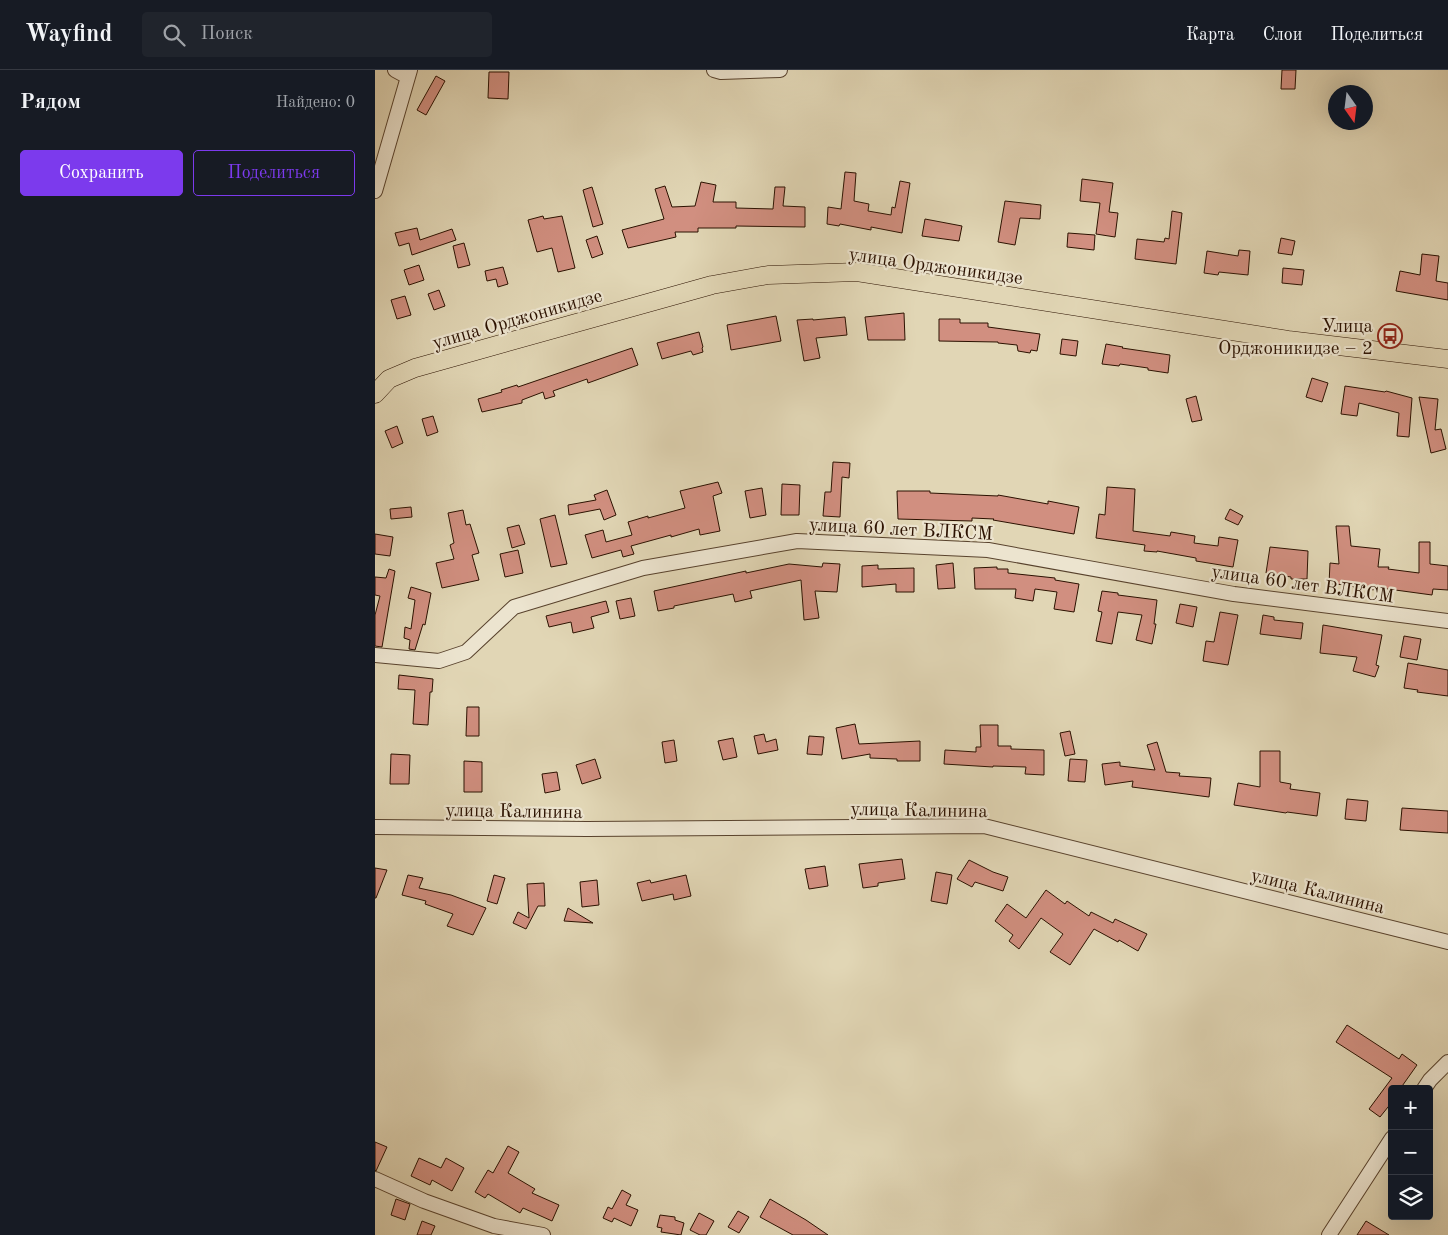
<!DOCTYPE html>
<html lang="ru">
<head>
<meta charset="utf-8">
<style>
	:root { --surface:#171b24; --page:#20242c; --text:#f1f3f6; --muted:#9ea1a6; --line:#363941; --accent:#7c3aed }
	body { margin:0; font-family:"Old Standard TT",serif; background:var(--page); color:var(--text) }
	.controls { position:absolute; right:15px; bottom:15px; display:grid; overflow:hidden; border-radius:5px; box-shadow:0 5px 20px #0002 }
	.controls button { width:45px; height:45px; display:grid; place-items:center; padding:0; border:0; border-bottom:1px solid var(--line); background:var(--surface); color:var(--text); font:25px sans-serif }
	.compass { position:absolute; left:953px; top:15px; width:45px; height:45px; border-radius:50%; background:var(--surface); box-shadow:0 5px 20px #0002; rotate:166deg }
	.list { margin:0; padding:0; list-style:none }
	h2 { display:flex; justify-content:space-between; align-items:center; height:65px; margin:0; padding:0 20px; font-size:21px }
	h2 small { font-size:16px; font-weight:400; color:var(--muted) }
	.actions { display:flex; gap:10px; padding:15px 20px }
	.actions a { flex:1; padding:11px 0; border:1px solid var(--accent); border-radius:5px; text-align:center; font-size:18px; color:var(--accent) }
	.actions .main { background:var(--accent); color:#fff }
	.icon { flex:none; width:28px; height:28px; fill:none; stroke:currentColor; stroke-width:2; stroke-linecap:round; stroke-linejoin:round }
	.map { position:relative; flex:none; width:1073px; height:1165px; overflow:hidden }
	header { display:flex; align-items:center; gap:30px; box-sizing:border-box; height:70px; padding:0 25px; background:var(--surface); border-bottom:1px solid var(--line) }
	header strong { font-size:24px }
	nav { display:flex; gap:28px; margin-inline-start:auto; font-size:18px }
	.search { width:350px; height:45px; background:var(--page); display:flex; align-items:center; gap:12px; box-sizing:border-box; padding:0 18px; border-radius:5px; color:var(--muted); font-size:19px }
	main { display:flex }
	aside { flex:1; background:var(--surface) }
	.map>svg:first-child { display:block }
	.building { fill:#d18f80; stroke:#2b1100 }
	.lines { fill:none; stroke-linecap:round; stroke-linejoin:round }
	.minor-casing { stroke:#58422d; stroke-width:16 }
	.major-casing { stroke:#2b1100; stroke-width:19 }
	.minor { stroke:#ece4cf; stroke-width:14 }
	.major { stroke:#e1d6b5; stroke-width:18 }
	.labels { text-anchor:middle; stroke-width:4.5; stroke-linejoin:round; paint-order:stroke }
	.street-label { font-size:19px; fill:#2b1100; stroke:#ece4cf }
	.poi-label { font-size:19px; fill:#2b1100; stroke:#ece4cf; text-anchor:end }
</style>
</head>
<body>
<header>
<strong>Wayfind</strong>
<div class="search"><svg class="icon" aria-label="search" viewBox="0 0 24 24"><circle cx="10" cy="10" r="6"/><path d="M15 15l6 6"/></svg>Поиск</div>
<nav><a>Карта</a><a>Слои</a><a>Поделиться</a></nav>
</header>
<main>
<aside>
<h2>Рядом<small>Найдено: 0</small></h2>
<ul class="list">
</ul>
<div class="actions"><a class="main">Сохранить</a><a>Поделиться</a></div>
</aside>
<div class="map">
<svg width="1073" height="1165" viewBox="0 0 1073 1165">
	<rect width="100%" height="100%" fill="#e1d6b5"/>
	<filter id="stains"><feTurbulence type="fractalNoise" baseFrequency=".004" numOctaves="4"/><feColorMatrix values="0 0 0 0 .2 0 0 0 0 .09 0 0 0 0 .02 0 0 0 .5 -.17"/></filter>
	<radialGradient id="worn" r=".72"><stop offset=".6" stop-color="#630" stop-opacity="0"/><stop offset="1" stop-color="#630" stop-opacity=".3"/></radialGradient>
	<!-- building -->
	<path class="building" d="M 907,0 L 921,0 L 920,19 L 906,19 Z
		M 114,2 L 134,2 L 133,29 L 113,28 Z
		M 61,6 L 70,11 L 51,45 L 42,40 Z
		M 470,102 L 481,103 L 479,131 L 494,134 L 493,141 L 516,145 L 517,137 L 520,138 L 525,111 L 535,113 L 527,163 L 496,157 L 496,160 L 465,154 L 464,156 L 452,154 L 453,137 L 466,139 Z
		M 707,109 L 738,113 L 734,142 L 743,143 L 740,167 L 721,164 L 725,133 L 705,131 Z
		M 326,112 L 341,115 L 338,132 L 361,132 L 361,138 L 398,139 L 400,117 L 410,117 L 408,136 L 430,137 L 430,157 L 361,156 L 361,158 L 323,158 L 323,162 L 300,162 L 301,167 L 253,178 L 247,160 L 289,149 L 280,119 L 290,116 L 297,137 L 320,136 Z
		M 217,117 L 228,154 L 218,157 L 208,120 Z
		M 630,131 L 666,135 L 665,149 L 645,148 L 640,175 L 623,172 Z
		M 797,141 L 807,143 L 801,194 L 760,189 L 762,169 L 789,172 L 790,168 L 794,169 Z
		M 168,146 L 169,149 L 187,146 L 200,198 L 183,202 L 177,178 L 162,182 L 153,150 Z
		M 550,149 L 587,156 L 584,171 L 547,166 Z
		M 42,158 L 45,170 L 77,159 L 81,170 L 37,185 L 34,173 L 24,176 L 20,163 Z
		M 693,163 L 720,165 L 719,180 L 692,177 Z
		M 222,166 L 228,184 L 217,188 L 211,170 Z
		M 906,168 L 920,171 L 917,185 L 903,183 Z
		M 89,173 L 95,195 L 83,198 L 78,176 Z
		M 864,180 L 875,181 L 873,205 L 844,202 L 843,205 L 829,203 L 832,181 L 863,186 Z
		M 1047,184 L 1064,186 L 1061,211 L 1073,213 L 1073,230 L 1021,221 L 1025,201 L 1045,205 Z
		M 44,195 L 49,210 L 34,215 L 29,200 Z
		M 128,197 L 133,214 L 123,217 L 121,209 L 112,211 L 110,201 Z
		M 908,198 L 929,200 L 927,215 L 907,213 Z
		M 64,220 L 70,236 L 59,240 L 53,224 Z
		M 30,226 L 36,245 L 22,249 L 16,230 Z
		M 529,243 L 530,270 L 493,270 L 490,247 Z
		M 401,246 L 406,271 L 356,280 L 352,255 Z
		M 470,247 L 472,265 L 441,268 L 445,288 L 429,291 L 422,250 L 438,249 L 438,250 Z
		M 564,249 L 585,249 L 585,253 L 613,253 L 613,257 L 665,264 L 662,281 L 656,280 L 655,283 L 643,281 L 642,275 L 623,273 L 623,272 L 564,271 Z
		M 324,262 L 328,277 L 327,278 L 328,282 L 318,285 L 316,281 L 287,289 L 282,273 Z
		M 687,269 L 703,271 L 701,286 L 685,284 Z
		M 731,274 L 748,277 L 747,278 L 795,285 L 793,303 L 773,300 L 773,298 L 745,294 L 744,296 L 727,294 Z
		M 257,278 L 263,295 L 213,313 L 212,309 L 178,321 L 180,326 L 170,329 L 168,322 L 147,330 L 147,333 L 107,342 L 103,329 L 127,322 L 126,320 L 142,315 L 143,317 Z
		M 937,308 L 953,313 L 947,332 L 931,327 Z
		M 970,316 L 1010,322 L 1011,321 L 1037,328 L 1034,367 L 1022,366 L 1024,343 L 984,333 L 982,346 L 966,344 Z
		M 821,326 L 827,350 L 817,352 L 811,329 Z
		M 1044,327 L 1063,329 L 1060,360 L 1066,359 L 1071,379 L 1056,383 Z
		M 58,346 L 63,362 L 52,366 L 47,349 Z
		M 22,356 L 28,373 L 17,378 L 10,361 Z
		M 458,392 L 475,393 L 474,408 L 467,407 L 465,447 L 448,446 L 450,422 L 456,422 Z
		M 343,412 L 347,423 L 338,426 L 345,461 L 325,465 L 324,459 L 296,467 L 296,465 L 256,476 L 259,484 L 248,487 L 246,480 L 217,488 L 210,465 L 228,460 L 231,472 L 257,465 L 253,452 L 273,446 L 273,448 L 310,438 L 305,421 Z
		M 407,414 L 425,415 L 424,445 L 406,445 Z
		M 732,417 L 760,419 L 758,461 L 795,466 L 796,462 L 820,466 L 819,473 L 843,476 L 844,467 L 863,470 L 858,497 L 821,491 L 821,488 L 782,481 L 782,482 L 769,481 L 770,475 L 721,468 L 724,444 L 730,445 Z
		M 387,418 L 391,445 L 375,448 L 370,421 Z
		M 232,420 L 241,445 L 229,450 L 225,439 L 194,445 L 193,435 L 221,430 L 219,425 Z
		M 522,421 L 555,421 L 555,423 L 623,426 L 623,425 L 673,434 L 673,431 L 704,437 L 699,464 L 618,450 L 619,449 L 597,448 L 597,451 L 523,449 Z
		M 36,437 L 37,447 L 16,449 L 15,439 Z
		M 855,439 L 868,446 L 863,455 L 850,449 Z
		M 88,440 L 91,455 L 95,454 L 104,483 L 97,485 L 104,510 L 67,518 L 61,493 L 79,489 L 75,475 L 79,473 L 73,443 Z
		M 180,445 L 192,494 L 176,497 L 165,449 Z
		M 144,455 L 150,474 L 137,478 L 132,458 Z
		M 961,456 L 974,456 L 976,476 L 1005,479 L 1003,497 L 1014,497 L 1013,499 L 1044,503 L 1044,472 L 1055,472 L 1055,494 L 1073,496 L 1073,520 L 1058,519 L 1057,525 L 1013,519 L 992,520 L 992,518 L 978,517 L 978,515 L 954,514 L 955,493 L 964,494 Z
		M 0,464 L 18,467 L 15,486 L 0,484 Z
		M 895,477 L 933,481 L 932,509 L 916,509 L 916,507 L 891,503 Z
		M 143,480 L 148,503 L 130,507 L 125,484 Z
		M 448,493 L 465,494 L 462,522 L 440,521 L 444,548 L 429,550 L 426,510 L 375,521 L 377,528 L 360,532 L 358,524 L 299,536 L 299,538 L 283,541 L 279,521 L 371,501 L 371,503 L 414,494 L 447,497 Z
		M 578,493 L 580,518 L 563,519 L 561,495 Z
		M 503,495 L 503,499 L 539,498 L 539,522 L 521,522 L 521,514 L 487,517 L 487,496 Z
		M 622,497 L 622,499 L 633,499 L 633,503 L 680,508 L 680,510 L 704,514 L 699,542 L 679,539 L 682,522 L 660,519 L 658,531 L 640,528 L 641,519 L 600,519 L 599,498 Z
		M 14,499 L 20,501 L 7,577 L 0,576 L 0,545 L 5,526 L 0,525 L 0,507 L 11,508 Z
		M 36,517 L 56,523 L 50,555 L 48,554 L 40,580 L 34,579 L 35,570 L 29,568 L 30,557 L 36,559 L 40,530 L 33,528 Z
		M 727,521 L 743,523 L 743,525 L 782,530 L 779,554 L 781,554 L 777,574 L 761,570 L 767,545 L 743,542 L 737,574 L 721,571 L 727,542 L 723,541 Z
		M 256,528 L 260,546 L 245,549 L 241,531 Z
		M 231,531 L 234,542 L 216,547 L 219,558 L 198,563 L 196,552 L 174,557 L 171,546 Z
		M 805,534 L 822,537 L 818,557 L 801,553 Z
		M 845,542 L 863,545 L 853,595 L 828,591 L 831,571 L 839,572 Z
		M 888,545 L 899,547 L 899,550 L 928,553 L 926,569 L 885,564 Z
		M 948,555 L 1007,565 L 1001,595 L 1004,596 L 1000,607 L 978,601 L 982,587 L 945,583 Z
		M 1029,566 L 1046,569 L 1042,590 L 1025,587 Z
		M 1033,593 L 1073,600 L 1073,626 L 1042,622 L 1043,620 L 1029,618 Z
		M 24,605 L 58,609 L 57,622 L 55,622 L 53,655 L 38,654 L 40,620 L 23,619 Z
		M 92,637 L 104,637 L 104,666 L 91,666 Z
		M 480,654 L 484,674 L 545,671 L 545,691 L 522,691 L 522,689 L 495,688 L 495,684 L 467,689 L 461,658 Z
		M 605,655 L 623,655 L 623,676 L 636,676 L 636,679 L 669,680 L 669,705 L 650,704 L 651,697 L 618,696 L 618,697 L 569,694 L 570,680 L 601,682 L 601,677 L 606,677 Z
		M 695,661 L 700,684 L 690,686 L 685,663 Z
		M 389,664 L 391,672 L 401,669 L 403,680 L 383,684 L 379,666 Z
		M 434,666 L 449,667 L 447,685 L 432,684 Z
		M 358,668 L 362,687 L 348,690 L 343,671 Z
		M 299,670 L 302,691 L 290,693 L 287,672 Z
		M 782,672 L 791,702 L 805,703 L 804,706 L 836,708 L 834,727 L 757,717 L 758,711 L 730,715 L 727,694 L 745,692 L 745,696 L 780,700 L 772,675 Z
		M 885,681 L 905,681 L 905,712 L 916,714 L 915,719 L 945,723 L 942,746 L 912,742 L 911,743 L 859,735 L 863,713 L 885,717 Z
		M 16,684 L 35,685 L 34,714 L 15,714 Z
		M 220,689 L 226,708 L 207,714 L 201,695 Z
		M 695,689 L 712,690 L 710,712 L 693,711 Z
		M 89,691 L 107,692 L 107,722 L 89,722 Z
		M 182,702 L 185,720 L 170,723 L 167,704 Z
		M 972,729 L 993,731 L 991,751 L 970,749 Z
		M 1027,738 L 1073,741 L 1073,763 L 1025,760 Z
		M 527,789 L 530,809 L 503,813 L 503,816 L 488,818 L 484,794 Z
		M 594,790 L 618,802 L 633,807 L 628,821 L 600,812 L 597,817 L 582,809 Z
		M 450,796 L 453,816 L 434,819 L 430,799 Z
		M 0,798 L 12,800 L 1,828 L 0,828 Z
		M 561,802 L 577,805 L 572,834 L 556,831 Z
		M 33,805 L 48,808 L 44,818 L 76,825 L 111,838 L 98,865 L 72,856 L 78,844 L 50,834 L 51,831 L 27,825 Z
		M 119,805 L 130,808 L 122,834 L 112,831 Z
		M 311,805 L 316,826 L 299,830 L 298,824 L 267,831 L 262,813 L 275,810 L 276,813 Z
		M 222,810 L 224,835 L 207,837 L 205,812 Z
		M 169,813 L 170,836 L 163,836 L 151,859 L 138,853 L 143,842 L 154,848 L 152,814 Z
		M 671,820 L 690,834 L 692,831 L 714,846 L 716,842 L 738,853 L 740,849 L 772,864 L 763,881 L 744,870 L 743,872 L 719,859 L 695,895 L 675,882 L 688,864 L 666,848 L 644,879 L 634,871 L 638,865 L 620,851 L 632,834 L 651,848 Z
		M 193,838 L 218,853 L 189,851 Z
		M 972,955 L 1024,989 L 1027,984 L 1042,995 L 1025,1019 L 1017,1019 L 1017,1032 L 1005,1047 L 994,1039 L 1017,1008 L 961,972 Z
		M 0,1072 L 12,1077 L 1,1101 L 0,1100 Z
		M 133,1076 L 144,1082 L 133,1103 L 160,1119 L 157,1123 L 184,1135 L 177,1151 L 148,1138 L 145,1143 L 113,1124 L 110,1128 L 100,1122 L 113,1100 L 118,1103 Z
		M 44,1088 L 66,1098 L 71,1088 L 89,1098 L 77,1121 L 57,1110 L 55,1115 L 36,1106 Z
		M 247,1120 L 256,1125 L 251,1135 L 263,1140 L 256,1156 L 239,1148 L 237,1152 L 228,1148 L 233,1137 L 237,1139 Z
		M 21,1129 L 35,1134 L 30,1150 L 16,1145 Z
		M 395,1129 L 431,1150 L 453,1165 L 418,1165 L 385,1147 Z
		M 363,1141 L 374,1147 L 364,1163 L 353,1157 Z
		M 324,1143 L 339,1151 L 331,1165 L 325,1165 L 315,1160 Z
		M 285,1145 L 300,1147 L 300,1150 L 309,1153 L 306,1165 L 286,1162 L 287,1158 L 282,1157 Z
		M 47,1151 L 60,1156 L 56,1165 L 42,1165 Z
		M 991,1151 L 1014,1165 L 982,1165 Z"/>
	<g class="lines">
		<defs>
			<path id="minor" d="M 20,0 L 33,7
				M 339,0 L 346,2 L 405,0
				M 0,121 L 35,0
				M 0,585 L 64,591 L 91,582 L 139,537 L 268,498 L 422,471 L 613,480 L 859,524 L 1073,551
				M 0,757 L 212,759 L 609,756 L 1073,872
				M 1049,1019 L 1055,1010 L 1073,992
				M 0,1109 L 49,1131 L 119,1156 L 168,1165
				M 954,1165 L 1017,1068"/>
			<path id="major" d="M 0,324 L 14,309 L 40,298 L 337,215 L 393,205 L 482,202 L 913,270 L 1073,289"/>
		</defs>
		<!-- minor casing -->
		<use href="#minor" class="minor-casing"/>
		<!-- major casing -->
		<use href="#major" class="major-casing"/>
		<!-- minor -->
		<use href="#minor" class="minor"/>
		<!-- major -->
		<use href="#major" class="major"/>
	</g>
	<!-- icons -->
	<defs>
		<symbol id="bus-ring" viewBox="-11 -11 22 22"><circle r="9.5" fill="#ece4cf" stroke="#8f2418" stroke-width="1.5"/><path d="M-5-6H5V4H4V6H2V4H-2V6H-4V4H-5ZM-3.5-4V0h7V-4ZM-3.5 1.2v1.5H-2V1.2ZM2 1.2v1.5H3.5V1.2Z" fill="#8f2418"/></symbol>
	</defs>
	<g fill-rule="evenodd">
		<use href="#bus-ring" x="1001" y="252" width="28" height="28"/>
	</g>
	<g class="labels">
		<!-- street labels -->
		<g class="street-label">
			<text transform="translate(561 195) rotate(8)" y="7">улица Орджоникидзе</text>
			<text transform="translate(142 248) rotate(-16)" y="7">улица Орджоникидзе</text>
			<text transform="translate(526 458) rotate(3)" y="7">улица 60 лет ВЛКСМ</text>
			<text transform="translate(928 513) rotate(8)" y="7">улица 60 лет ВЛКСМ</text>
			<text transform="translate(544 739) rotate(1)" y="7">улица Калинина</text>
			<text transform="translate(139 740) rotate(1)" y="7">улица Калинина</text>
			<text transform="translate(943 820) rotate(14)" y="7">улица Калинина</text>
		</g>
		<!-- poi labels -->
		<g class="poi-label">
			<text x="998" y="262">Улица<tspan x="998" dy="22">Орджоникидзе – 2</tspan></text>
		</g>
	</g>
	<rect width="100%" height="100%" filter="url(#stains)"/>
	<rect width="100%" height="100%" fill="url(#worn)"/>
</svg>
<div class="controls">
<button>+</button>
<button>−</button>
<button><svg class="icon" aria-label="layers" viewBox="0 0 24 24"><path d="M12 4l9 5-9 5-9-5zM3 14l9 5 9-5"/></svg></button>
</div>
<svg class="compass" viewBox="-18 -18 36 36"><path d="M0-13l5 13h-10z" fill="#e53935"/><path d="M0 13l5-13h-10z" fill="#9ea1a6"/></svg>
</div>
</main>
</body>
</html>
